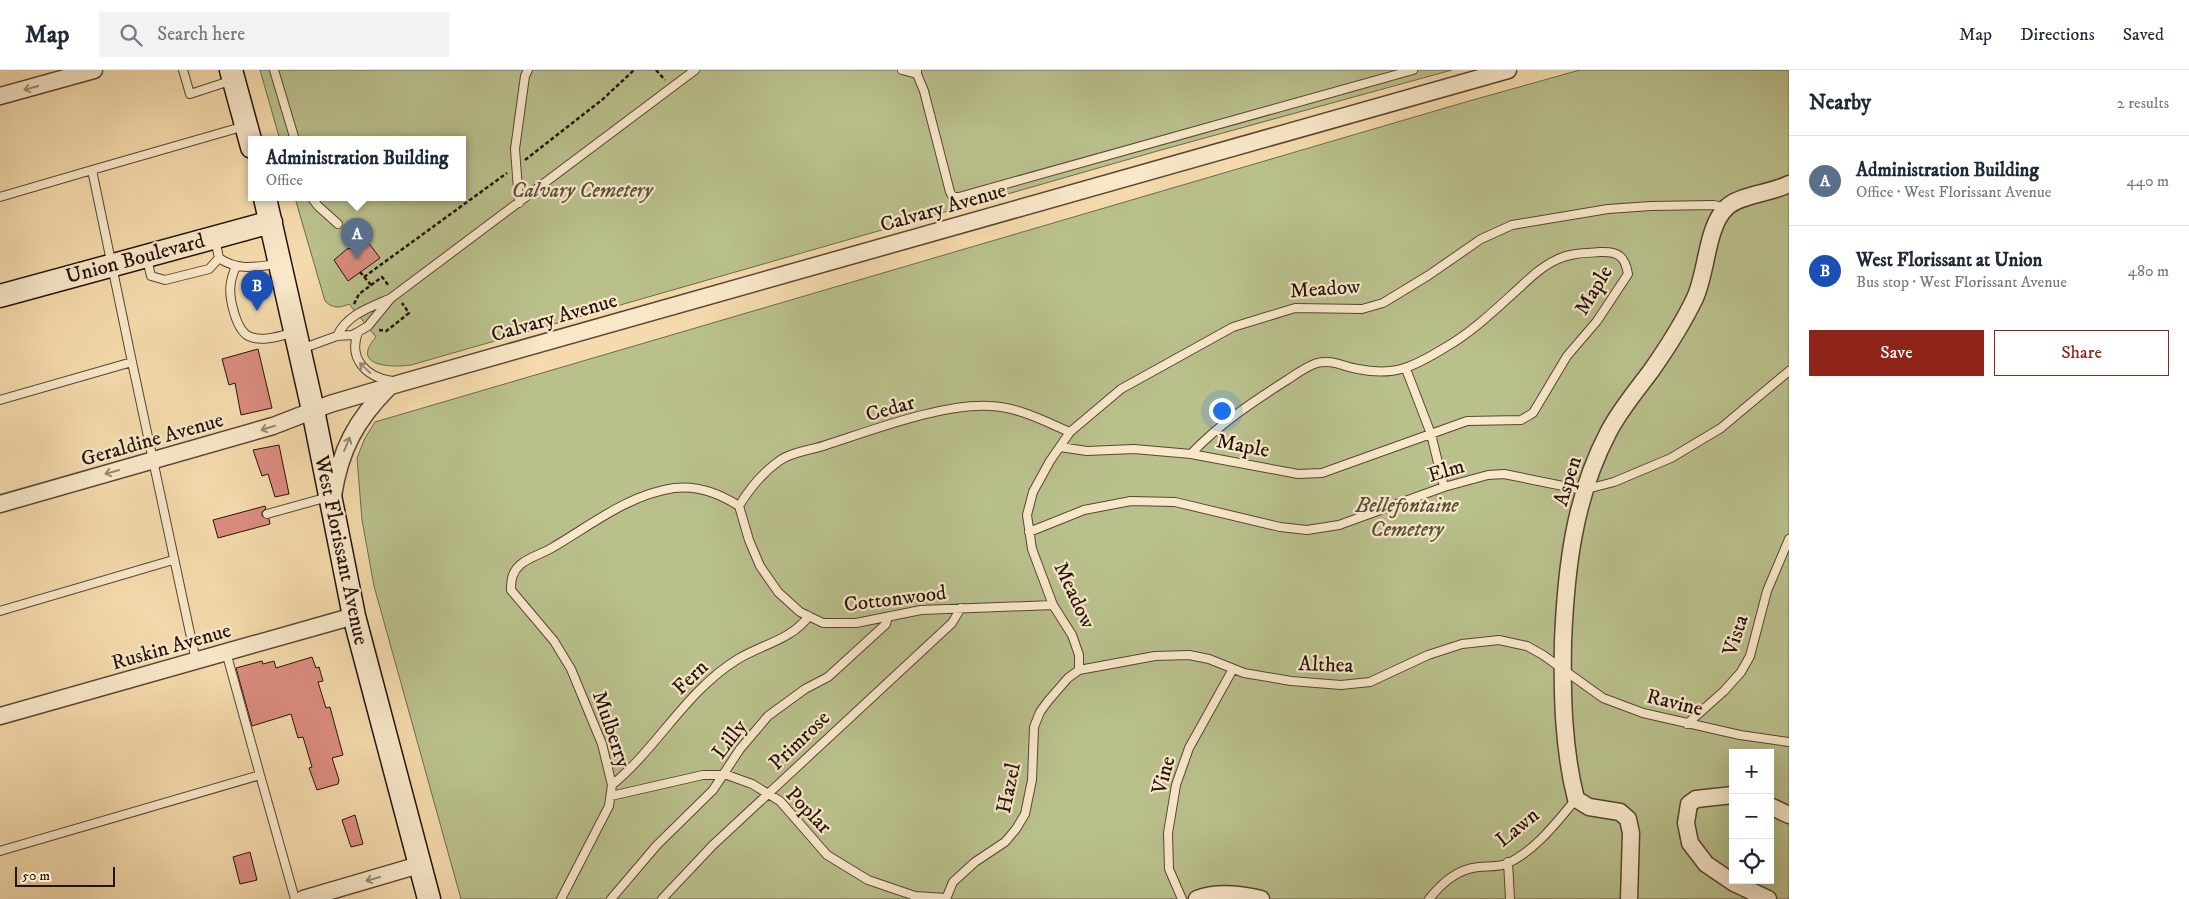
<!DOCTYPE html>
<html lang="en">
<head>
<meta charset="utf-8">
<style>
	:root { --surface:#fff; --page:#f2f2f3; --text:#1f2937; --muted:#747a83; --line:#e0e1e3; --accent:#8f2418 }
	body { margin:0; font-family:"IM FELL DW Pica",serif; background:var(--page); color:var(--text) }
	.controls { position:absolute; right:15px; bottom:15px; display:grid; overflow:hidden; border-radius:0px; box-shadow:0 5px 20px #0002 }
	.controls button { width:45px; height:45px; display:grid; place-items:center; padding:0; border:0; border-bottom:1px solid var(--line); background:var(--surface); color:var(--text); font:25px sans-serif }
	.scale { position:absolute; left:15px; bottom:12px; width:100px; box-sizing:border-box; padding-left:5px; border:2px solid #24130c; border-top:0; font-size:14px; line-height:18px; white-space:nowrap; color:#24130c; -webkit-text-stroke:4px #f8e7c9; paint-order:stroke }
	.you { position:absolute; left:1221px; top:340px; width:18px; height:18px; margin:-12px; border:4px solid #fff; border-radius:50%; background:#1a73e8; box-shadow:0 0 0 8px #1a73e833 }
	.badge { display:grid; place-items:center; width:32px; height:32px; border-radius:50%; background:var(--accent); color:#fff; font-size:16px; font-weight:700 }
	.pin { position:absolute; translate:-50% -41px; filter:drop-shadow(0 1px 2px #0008) }
	.pin::after { content:''; position:absolute; top:26px; width:18px; height:15px; background:inherit; clip-path:polygon(0 0,100% 0,50% 100%) }
	.popup { position:absolute; left:248px; top:66px; width:218px; height:65px; box-sizing:border-box; display:grid; place-content:center; border-radius:0px; background:var(--surface); filter:drop-shadow(0 1px 4px #0005); font-size:16px; white-space:nowrap; color:var(--muted) }
	.popup b { font-size:19px; color:var(--text) }
	.popup::after { content:''; position:absolute; left:50%; top:100%; margin-left:-10px; border:10px solid transparent; border-top-color:var(--surface) }
	.list { margin:0; padding:0; list-style:none }
	h2 { display:flex; justify-content:space-between; align-items:center; height:65px; margin:0; padding:0 20px; font-size:21px }
	h2 small { font-size:16px; font-weight:400; color:var(--muted) }
	.list li { display:grid; grid-template-columns:32px 1fr auto; gap:15px; align-items:center; box-sizing:border-box; height:90px; padding:0 20px; border-top:1px solid var(--line) }
	.list b { display:block; font-size:19px; white-space:nowrap }
	.list p { margin:0; font-size:16px; white-space:nowrap; color:var(--muted) }
	.list em { font-size:16px; font-style:normal; color:var(--muted) }
	.actions { display:flex; gap:10px; padding:15px 20px }
	.actions a { flex:1; padding:11px 0; border:1px solid var(--accent); border-radius:0px; text-align:center; font-size:18px; color:var(--accent) }
	.actions .main { background:var(--accent); color:#fff }
	.icon { flex:none; width:28px; height:28px; fill:none; stroke:currentColor; stroke-width:2; stroke-linecap:round; stroke-linejoin:round }
	.map { position:relative; flex:none; width:1789px; height:829px; overflow:hidden }
	header { display:flex; align-items:center; gap:30px; box-sizing:border-box; height:70px; padding:0 25px; background:var(--surface); border-bottom:1px solid var(--line) }
	header strong { font-size:24px }
	nav { display:flex; gap:28px; margin-inline-start:auto; font-size:18px }
	.search { width:350px; height:45px; background:var(--page); display:flex; align-items:center; gap:12px; box-sizing:border-box; padding:0 18px; border-radius:0px; color:var(--muted); font-size:19px }
	main { display:flex }
	aside { flex:1; background:var(--surface) }
	.map>svg:first-child { display:block }
	.green { fill:#b9c08c; stroke:#6e6a4c; fill-rule:evenodd }
	.building { fill:#dc8c7f; stroke:#24130c }
	.lines { fill:none; stroke-linecap:round; stroke-linejoin:round }
	.lane-casing { stroke:#584534; stroke-width:10 }
	.street-casing { stroke:#584534; stroke-width:19 }
	.secondary-casing { stroke:#24130c; stroke-width:25 }
	.path { stroke:#24130c; stroke-width:2.5; stroke-dasharray:4 2.5; stroke-linecap:butt }
	.lane { stroke:#f8e7c9; stroke-width:8 }
	.street { stroke:#f8e7c9; stroke-width:16 }
	.secondary { stroke:#f8e7c9; stroke-width:22 }
	.oneway { stroke:#998874 }
	.labels { text-anchor:middle; stroke-width:4.5; stroke-linejoin:round; paint-order:stroke }
	.park-label { font-size:21px; font-style:italic; fill:#585039; stroke:#f8e7c9 }
	.street-label { font-size:21px; fill:#24130c; stroke:#f8e7c9 }
</style>
</head>
<body>
<header>
<strong>Map</strong>
<div class="search"><svg class="icon" aria-label="search" viewBox="0 0 24 24"><circle cx="10" cy="10" r="6"/><path d="M15 15l6 6"/></svg>Search here</div>
<nav><a>Map</a><a>Directions</a><a>Saved</a></nav>
</header>
<main>
<div class="map">
<svg width="1789" height="829" viewBox="0 0 1789 829">
	<rect width="100%" height="100%" fill="#f4daac"/>
	<filter id="stains"><feTurbulence type="fractalNoise" baseFrequency=".004" numOctaves="4"/><feColorMatrix values="0 0 0 0 .2 0 0 0 0 .09 0 0 0 0 .02 0 0 0 .5 -.17"/></filter>
	<radialGradient id="worn" r=".72"><stop offset=".6" stop-color="#630" stop-opacity="0"/><stop offset="1" stop-color="#630" stop-opacity=".3"/></radialGradient>
	<!-- green -->
	<path class="green" d="M 260,0 L 1452,0 L 1161,80 L 411,295 C 390,298 350,296 376,267 L 349,234 C 340,238 333,239 325,231 L 295,128 L 462,128 L 462,70 L 280,70 Z
		M 1580,0 L 1789,0 L 1789,829 L 461,829 L 374,516 L 362,450 L 357,388 L 365,368 L 375,352 L 1469,31 ZM 1733,683 L 1770,683 L 1770,810 L 1733,810 Z"/>
	<!-- building -->
	<path class="building" d="M 365,168 L 380,188 L 348,211 L 334,190 L 347,179 L 351,178 Z
		M 258,279 L 272,338 L 241,345 L 235,313 L 229,315 L 222,289 Z
		M 279,375 L 289,424 L 275,427 L 268,404 L 262,406 L 253,380 Z
		M 265,436 L 266,438 L 262,442 L 262,446 L 269,449 L 270,454 L 218,468 L 213,450 Z
		M 312,587 L 316,598 L 319,597 L 323,611 L 318,612 L 326,638 L 330,637 L 343,685 L 332,688 L 339,710 L 338,714 L 317,720 L 309,698 L 312,697 L 303,667 L 298,668 L 291,644 L 252,656 L 236,598 L 262,591 L 263,594 L 274,591 L 276,598 Z
		M 355,745 L 363,774 L 351,777 L 342,750 Z
		M 250,782 L 257,810 L 240,814 L 233,787 Z"/>
	<g class="lines">
		<defs>
			<path id="lane" d="M 183,0 L 190,24 L 233,10
				M 274,0 L 295,70
				M 902,0 L 917,4
				M 917,0 L 917,4 L 924,21 L 950,122 L 953,127 L 959,127 L 1413,0
				M 0,127 L 92,100
				M 312,128 L 318,136 L 338,154
				M 519,133 L 515,79 L 525,6 L 528,0
				M 219,188 C 238,201 255,197 277,194
				M 147,189 L 151,206 L 165,210 L 209,199 L 219,188 L 215,169
				M 236,196 C 234,201 232,206 231,212 C 228,226 236,263 251,267 C 265,272 281,265 294,263
				M 358,262 C 348,289 366,307 392,311
				M 337,266 C 347,245 368,238 389,229
				M 301,279 L 337,266 L 352,265 L 358,262 L 368,256 L 391,228 L 695,0
				M 132,292 L 196,591
				M 1406,299 L 1431,364 L 1444,417
				M 0,330 L 132,292 L 92,100 L 245,56
				M 1060,377 L 1087,381 L 1134,379 L 1191,384 L 1298,404 L 1322,403 L 1467,351 L 1521,350 L 1533,343 L 1567,286 L 1597,251 L 1628,204 C 1625,187 1619,181 1600,182 C 1586,183 1569,183 1556,190 C 1541,197 1529,209 1517,220 C 1495,240 1472,262 1446,277 C 1415,296 1395,307 1358,299 C 1344,297 1332,289 1317,293 C 1307,296 1296,304 1287,310 C 1254,331 1219,354 1191,384
				M 739,436 C 750,418 762,403 779,391 C 791,382 812,380 826,375 C 873,360 943,333 991,336 C 1018,337 1046,352 1070,362
				M 267,444 L 328,427
				M 1029,462 L 1084,440 L 1131,431 L 1175,432 L 1280,457 L 1307,460 L 1339,455 L 1444,417 L 1488,405 L 1504,404 L 1583,420 L 1614,412 L 1671,388 L 1721,358 L 1789,301
				M 0,541 L 173,490
				M 1079,600 L 1079,585 L 1072,565 L 1053,535 L 1032,479 L 1027,445 L 1033,422 L 1050,391 L 1070,362 L 1121,319 L 1233,257 L 1295,238 L 1362,239 L 1383,233 L 1429,205 L 1481,169 L 1512,155 L 1608,139 L 1651,136 L 1714,135 L 1726,138
				M 1687,654 L 1724,621 L 1741,602 L 1750,586 L 1767,521 L 1789,469
				M 260,705 L 295,829
				M 612,715 C 659,676 686,621 738,589 C 763,574 791,570 809,546
				M 611,726 L 703,705 L 727,705 L 752,714 L 780,731 L 827,785 L 868,810 L 915,826 L 946,828
				M 0,781 L 260,705 L 226,582
				M 1508,792 L 1510,829
				M 561,829 L 609,736 L 612,715 L 602,674 L 571,599 L 554,571 L 511,520 C 511,510 512,502 520,495 C 527,488 541,484 550,479 C 590,456 627,425 674,418 C 698,415 719,423 739,436 L 749,470 L 760,496 L 778,522 L 800,542 L 823,553 L 856,553 L 921,540 L 1053,535
				M 611,829 L 657,775 L 713,720 L 740,679 L 768,646 L 805,619 L 828,607 L 886,554 L 888,547
				M 662,829 L 713,775 L 952,553 L 961,538
				M 946,829 L 953,812 L 975,792 L 1005,772 L 1016,759 L 1025,744 L 1032,710 L 1034,657 L 1040,642 L 1048,631 L 1068,608 L 1079,600 L 1155,586 L 1189,585 L 1209,589 L 1244,603 L 1291,611 L 1341,615 L 1370,612 L 1428,585 L 1462,574 L 1499,570 L 1527,576 L 1543,585 L 1603,628 L 1643,643 L 1740,665 L 1789,672
				M 1182,829 L 1169,799 L 1168,763 L 1176,715 L 1189,678 L 1233,599
				M 1429,829 C 1442,813 1457,799 1479,797 C 1487,796 1498,797 1506,794 C 1534,782 1557,752 1576,729"/>
			<path id="street" d="M 0,26 L 94,0
				M 333,426 C 340,380 356,350 389,317
				M 0,434 L 273,356 L 330,334 L 401,313 L 1508,0
				M 0,646 L 354,546
				M 1733,725 L 1696,729 L 1689,734 L 1686,753 L 1690,773 L 1706,794 L 1734,813 L 1768,829
				M 1770,736 L 1789,745
				M 303,829 L 419,795
				M 1197,829 C 1217,821 1240,824 1261,829
				M 1629,829 L 1631,763 L 1628,749 L 1620,742 L 1589,737 L 1576,729 C 1563,678 1562,624 1563,571 C 1566,499 1574,428 1608,363 C 1619,341 1636,321 1651,301 C 1667,278 1682,255 1694,230 C 1707,205 1706,157 1726,138 C 1738,125 1772,123 1789,114"/>
			<path id="secondary" d="M 231,0 L 252,77
				M 265,128 L 313,340 L 354,546 L 429,829
				M 0,226 L 271,152"/>
		</defs>
		<!-- lane casing -->
		<use href="#lane" class="lane-casing"/>
		<!-- street casing -->
		<use href="#street" class="street-casing"/>
		<!-- secondary casing -->
		<use href="#secondary" class="secondary-casing"/>
		<!-- path -->
		<path class="path" d="M 656,0 L 665,10
			M 525,90 L 603,29 L 634,0
			M 360,202 L 371,215
			M 364,207 L 507,103
			M 354,234 L 359,224 L 382,207 L 389,216
			M 379,260 L 386,261 L 389,259 L 409,243 L 402,233"/>
		<!-- lane -->
		<use href="#lane" class="lane"/>
		<!-- street -->
		<use href="#street" class="street"/>
		<!-- secondary -->
		<use href="#secondary" class="secondary"/>
	</g>
	<!-- one-way arrows -->
	<defs><path id="oneway-shaft" d="M-6 0H5M1.5-3L5.5 0L1.5 3" fill="none" stroke-width="1.6" stroke-linecap="round" stroke-linejoin="round" transform="scale(1.25)"/></defs>
	<g class="oneway">
		<use href="#oneway-shaft" transform="translate(31 18) rotate(164)"/>
		<use href="#oneway-shaft" transform="translate(365 298) rotate(-137)"/>
		<use href="#oneway-shaft" transform="translate(268 358) rotate(163)"/>
		<use href="#oneway-shaft" transform="translate(347 374) rotate(-67)"/>
		<use href="#oneway-shaft" transform="translate(112 402) rotate(164)"/>
		<use href="#oneway-shaft" transform="translate(373 809) rotate(164)"/>
	</g>
	<g class="labels">
		<!-- park labels -->
		<g class="park-label">
			<text x="582" y="127">Calvary Cemetery</text>
			<text x="1407" y="442">Bellefontaine<tspan x="1407" dy="24">Cemetery</tspan></text>
		</g>
		<!-- street labels -->
		<g class="street-label">
			<text transform="translate(943 137) rotate(-16)" y="7">Calvary Avenue</text>
			<text transform="translate(135 188) rotate(-15)" y="7">Union Boulevard</text>
			<text transform="translate(1325 218) rotate(-4)" y="7">Meadow</text>
			<text transform="translate(1593 220) rotate(-59)" y="7">Maple</text>
			<text transform="translate(554 247) rotate(-16)" y="7">Calvary Avenue</text>
			<text transform="translate(890 338) rotate(-16)" y="7">Cedar</text>
			<text transform="translate(152 369) rotate(-16)" y="7">Geraldine Avenue</text>
			<text transform="translate(1243 375) rotate(11)" y="7">Maple</text>
			<text transform="translate(1446 400) rotate(-17)" y="7">Elm</text>
			<text transform="translate(1567 411) rotate(-73)" y="7">Aspen</text>
			<text transform="translate(342 480) rotate(78)" y="7">West Florissant Avenue</text>
			<text transform="translate(1075 525) rotate(65)" y="7">Meadow</text>
			<text transform="translate(895 528) rotate(-7)" y="7">Cottonwood</text>
			<text transform="translate(1735 565) rotate(-72)" y="7">Vista</text>
			<text transform="translate(171 576) rotate(-16)" y="7">Ruskin Avenue</text>
			<text transform="translate(1326 594) rotate(2)" y="7">Althea</text>
			<text transform="translate(690 607) rotate(-44)" y="7">Fern</text>
			<text transform="translate(1675 632) rotate(14)" y="7">Ravine</text>
			<text transform="translate(612 659) rotate(71)" y="7">Mulberry</text>
			<text transform="translate(729 669) rotate(-53)" y="7">Lilly</text>
			<text transform="translate(799 670) rotate(-44)" y="7">Primrose</text>
			<text transform="translate(1163 705) rotate(-75)" y="7">Vine</text>
			<text transform="translate(1008 718) rotate(-78)" y="7">Hazel</text>
			<text transform="translate(809 740) rotate(46)" y="7">Poplar</text>
			<text transform="translate(1517 757) rotate(-39)" y="7">Lawn</text>
		</g>
	</g>
	<rect width="100%" height="100%" filter="url(#stains)"/>
	<rect width="100%" height="100%" fill="url(#worn)"/>
</svg>
<div class="controls">
<button>+</button>
<button>−</button>
<button><svg class="icon" aria-label="locate" viewBox="0 0 24 24"><circle cx="12" cy="12" r="6"/><path d="M12 2v4M12 18v4M2 12h4M18 12h4"/></svg></button>
</div>
<div class="scale">50 m</div>
<div class="you"></div>
<div class="pin badge" style="left:357px;top:189px;background:#5c6f8a">A</div>
<div class="popup"><b>Administration Building</b>Office</div>
<div class="pin badge" style="left:257px;top:241px;background:#1a4fb4">B</div>
</div>
<aside>
<h2>Nearby<small>2 results</small></h2>
<ul class="list">
<li><span class="badge" style="background:#5c6f8a">A</span><div><b>Administration Building</b><p>Office · West Florissant Avenue</p></div><em>440 m</em></li>
<li><span class="badge" style="background:#1a4fb4">B</span><div><b>West Florissant at Union</b><p>Bus stop · West Florissant Avenue</p></div><em>480 m</em></li>
</ul>
<div class="actions"><a class="main">Save</a><a>Share</a></div>
</aside>
</main>
</body>
</html>
